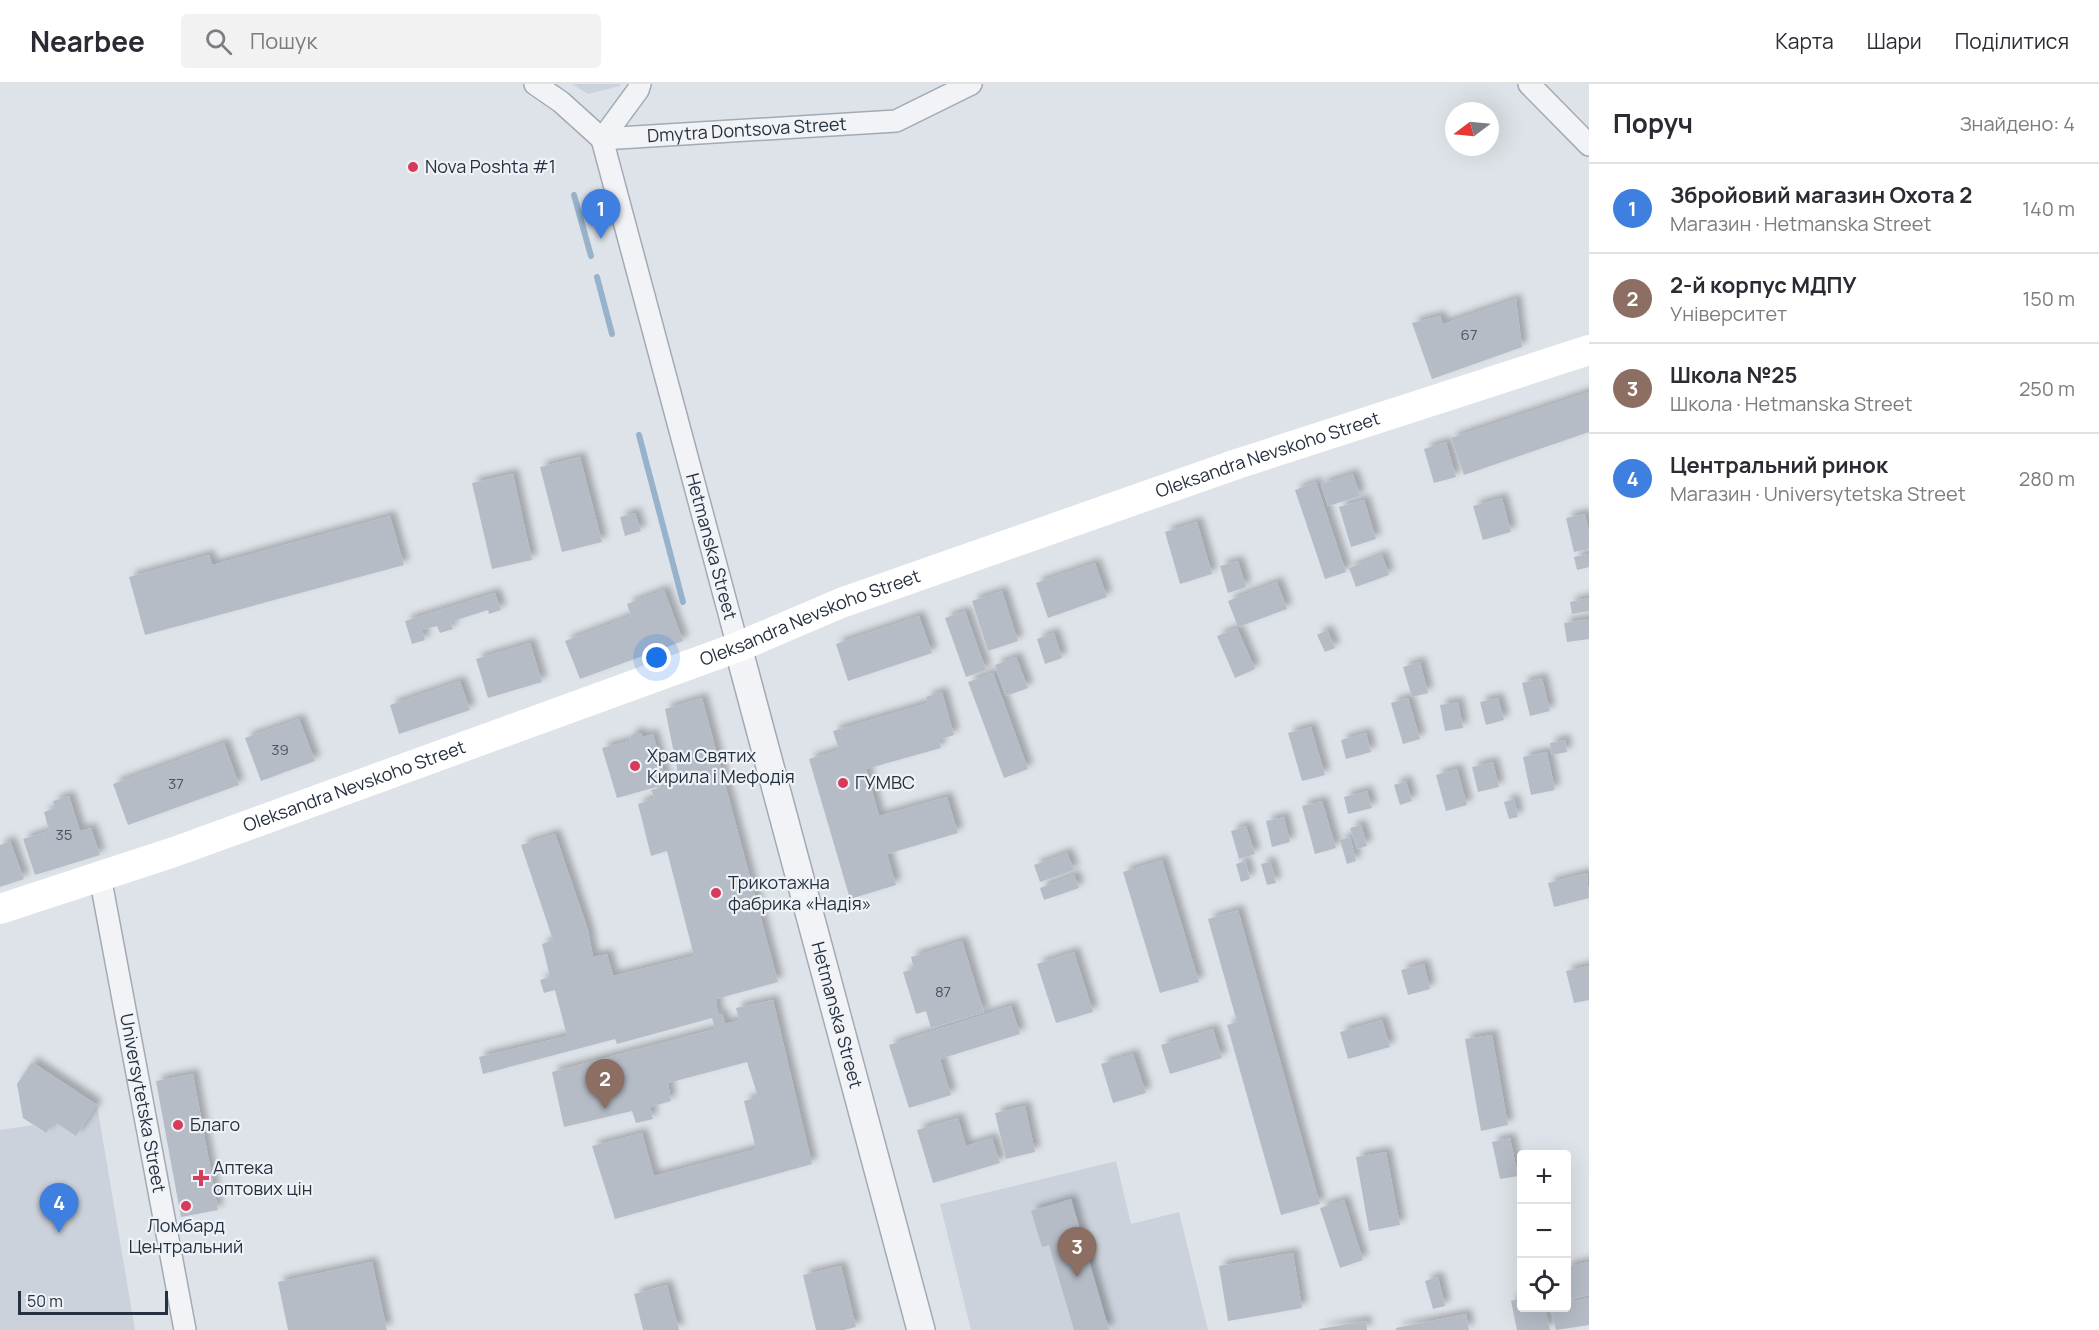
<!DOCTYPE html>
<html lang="uk">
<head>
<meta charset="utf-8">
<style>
	:root { --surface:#fff; --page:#f2f2f3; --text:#2b2b33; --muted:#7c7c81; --line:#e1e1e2; --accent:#0f766e }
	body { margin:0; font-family:Manrope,sans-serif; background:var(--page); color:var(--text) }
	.controls { position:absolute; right:18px; bottom:18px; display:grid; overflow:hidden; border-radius:6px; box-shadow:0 6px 24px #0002 }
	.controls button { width:54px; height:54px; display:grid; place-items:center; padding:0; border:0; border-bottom:2px solid var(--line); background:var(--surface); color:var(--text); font:30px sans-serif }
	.compass { position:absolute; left:1445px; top:18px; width:54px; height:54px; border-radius:50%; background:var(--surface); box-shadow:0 6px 24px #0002; rotate:254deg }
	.scale { position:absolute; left:18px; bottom:15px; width:150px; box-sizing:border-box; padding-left:6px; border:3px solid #263140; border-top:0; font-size:16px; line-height:21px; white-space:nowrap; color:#263140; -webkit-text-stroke:4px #eef2f6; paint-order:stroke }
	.you { position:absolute; left:657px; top:574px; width:21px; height:21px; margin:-15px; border:4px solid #fff; border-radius:50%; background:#1a73e8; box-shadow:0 0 0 9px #1a73e833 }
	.badge { display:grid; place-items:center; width:39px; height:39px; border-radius:50%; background:var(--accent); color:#fff; font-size:20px; font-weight:700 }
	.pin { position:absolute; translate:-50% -50px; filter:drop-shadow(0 2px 3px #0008) }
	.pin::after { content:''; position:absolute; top:32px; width:21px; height:18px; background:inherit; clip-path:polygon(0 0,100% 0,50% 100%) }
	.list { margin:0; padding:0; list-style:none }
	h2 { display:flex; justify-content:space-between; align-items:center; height:78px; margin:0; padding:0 24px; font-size:26px }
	h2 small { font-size:20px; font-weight:400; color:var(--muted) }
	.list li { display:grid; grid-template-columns:39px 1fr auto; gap:18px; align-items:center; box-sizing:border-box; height:90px; padding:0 24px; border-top:2px solid var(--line) }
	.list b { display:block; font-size:22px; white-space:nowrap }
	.list p { margin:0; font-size:20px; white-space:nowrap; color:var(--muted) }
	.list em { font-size:20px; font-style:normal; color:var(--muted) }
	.icon { flex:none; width:33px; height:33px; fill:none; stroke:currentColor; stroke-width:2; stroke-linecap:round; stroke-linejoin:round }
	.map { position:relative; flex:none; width:1589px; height:1246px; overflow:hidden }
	header { display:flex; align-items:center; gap:36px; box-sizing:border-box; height:84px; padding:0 30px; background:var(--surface); border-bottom:2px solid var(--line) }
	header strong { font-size:28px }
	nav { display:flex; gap:33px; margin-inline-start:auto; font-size:21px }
	.search { width:420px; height:54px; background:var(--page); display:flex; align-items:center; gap:15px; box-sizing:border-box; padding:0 21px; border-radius:6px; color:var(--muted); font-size:22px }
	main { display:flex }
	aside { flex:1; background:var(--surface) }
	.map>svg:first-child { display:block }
	.built { fill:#ccd2db }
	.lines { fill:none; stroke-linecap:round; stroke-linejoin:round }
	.stream { stroke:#97b3cb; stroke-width:6 }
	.building { fill:#b5bcc6; filter:url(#shadow) }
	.minor-casing { stroke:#a3aab3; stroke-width:24 }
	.tertiary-casing { stroke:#a3aab3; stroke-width:30 }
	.minor { stroke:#f1f3f7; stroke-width:21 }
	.tertiary { stroke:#f1f3f7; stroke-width:27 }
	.secondary { stroke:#fff; stroke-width:30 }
	.poi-dot { fill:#d63b5b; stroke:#eef2f6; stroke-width:2 }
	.labels { text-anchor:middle; stroke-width:4.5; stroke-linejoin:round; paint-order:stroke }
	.number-label { font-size:15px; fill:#4a5462 }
	.street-label { font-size:18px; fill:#263140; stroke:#eef2f6 }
	.poi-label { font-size:18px; fill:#263140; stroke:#eef2f6; text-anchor:start }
</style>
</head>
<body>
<header>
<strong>Nearbee</strong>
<div class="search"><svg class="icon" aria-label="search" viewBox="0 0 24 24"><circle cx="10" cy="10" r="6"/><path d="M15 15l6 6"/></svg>Пошук</div>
<nav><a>Карта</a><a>Шари</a><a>Поділитися</a></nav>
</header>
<main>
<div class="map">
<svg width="1589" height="1246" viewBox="0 0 1589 1246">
	<defs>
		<filter id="shadow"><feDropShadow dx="5.5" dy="-5.5" stdDeviation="3" flood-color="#0004"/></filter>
	</defs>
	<rect width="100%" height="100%" fill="#dee3e9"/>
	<!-- built -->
	<path class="built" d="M 572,0 L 620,0 L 620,2 L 588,10 Z
		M 97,1021 L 135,1246 L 0,1246 L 0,1046 L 33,1041 L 45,1049 L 55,1038 L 76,1052 Z
		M 1116,1077 L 1131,1140 L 1179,1128 L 1208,1246 L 971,1246 L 940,1120 Z"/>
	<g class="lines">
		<!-- stream -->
		<path class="stream" d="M 574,111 L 591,172
			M 597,193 L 612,250
			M 639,351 L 683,518"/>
	</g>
	<!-- building -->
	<path class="building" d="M 1516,215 L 1522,263 L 1432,295 L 1412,239 L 1440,232 L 1443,240 Z
		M 1589,308 L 1589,348 L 1464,391 L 1451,354 Z
		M 1446,358 L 1456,393 L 1434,399 L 1424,365 Z
		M 580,373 L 602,458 L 562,468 L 540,383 Z
		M 513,390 L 532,476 L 492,485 L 472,399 Z
		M 1353,390 L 1360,412 L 1328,422 L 1321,400 Z
		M 1316,398 L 1346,488 L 1325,495 L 1295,406 Z
		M 1502,414 L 1511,448 L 1483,456 L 1473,422 Z
		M 1364,416 L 1376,455 L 1351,463 L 1339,423 Z
		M 635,429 L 641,447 L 625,452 L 620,433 Z
		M 1585,430 L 1589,449 L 1589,465 L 1574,468 L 1566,434 Z
		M 390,432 L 404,481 L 145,551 L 129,493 L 209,471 L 212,481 Z
		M 1197,438 L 1212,490 L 1180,500 L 1165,448 Z
		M 1589,470 L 1589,483 L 1577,486 L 1574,473 Z
		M 1382,471 L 1389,491 L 1356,503 L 1349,484 Z
		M 1238,477 L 1246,503 L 1228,509 L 1220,482 Z
		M 1095,479 L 1107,513 L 1048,534 L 1036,499 Z
		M 1277,498 L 1287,525 L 1238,543 L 1228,517 Z
		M 664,506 L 683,557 L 580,595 L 565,557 L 631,532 L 627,520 Z
		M 1002,507 L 1018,557 L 988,567 L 972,517 Z
		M 495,509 L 501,526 L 489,530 L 488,526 L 450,538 L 453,545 L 440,549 L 437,542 L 422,546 L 425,556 L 412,560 L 405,537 Z
		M 1589,514 L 1589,527 L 1572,530 L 1570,518 Z
		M 965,527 L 986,586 L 966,593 L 945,534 Z
		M 919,532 L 932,569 L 848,597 L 836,560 Z
		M 1589,535 L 1589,555 L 1567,558 L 1564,539 Z
		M 1237,544 L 1255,585 L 1235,594 L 1217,552 Z
		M 1327,546 L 1335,564 L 1325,568 L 1317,551 Z
		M 1054,549 L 1062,574 L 1045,580 L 1037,555 Z
		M 530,559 L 542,598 L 488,614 L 476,575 Z
		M 1016,573 L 1028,604 L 1006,612 L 995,581 Z
		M 1420,578 L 1428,609 L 1412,613 L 1403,583 Z
		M 993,589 L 1028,685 L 1004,694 L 968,598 Z
		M 1542,594 L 1550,627 L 1530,632 L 1522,599 Z
		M 460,597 L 470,626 L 399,650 L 390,621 Z
		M 942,608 L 954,651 L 938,656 L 941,664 L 866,685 L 879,732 L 947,713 L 958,749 L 887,770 L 896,801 L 850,815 L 809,675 L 839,666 L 833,647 L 928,619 L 926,613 Z
		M 702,614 L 778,898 L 716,915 L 718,932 L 722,930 L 725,940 L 739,936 L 736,924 L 773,916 L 812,1080 L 615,1135 L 592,1062 L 642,1049 L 654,1092 L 756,1065 L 744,1017 L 758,1013 L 747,978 L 668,999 L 671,1017 L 650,1023 L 653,1035 L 636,1039 L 632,1027 L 564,1043 L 552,988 L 715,945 L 712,934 L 617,960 L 615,955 L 483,990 L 479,973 L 567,952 L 555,906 L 544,909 L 540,896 L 550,893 L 542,860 L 553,856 L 521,761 L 555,750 L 588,846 L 593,873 L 607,870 L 613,892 L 694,872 L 667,767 L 651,772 L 638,720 L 655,714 L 651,706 L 680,699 L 665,625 Z
		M 1408,614 L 1420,655 L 1403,660 L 1391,619 Z
		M 1498,614 L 1504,636 L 1486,641 L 1480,618 Z
		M 1458,618 L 1463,644 L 1445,647 L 1440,621 Z
		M 299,635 L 315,677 L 261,697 L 245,654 Z
		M 1311,643 L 1325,691 L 1302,697 L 1288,649 Z
		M 635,649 L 640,649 L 643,653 L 653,650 L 667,700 L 617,714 L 602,664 L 629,657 L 631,652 Z
		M 1366,649 L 1371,668 L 1346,675 L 1341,656 Z
		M 1565,656 L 1567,668 L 1552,671 L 1550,659 Z
		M 224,659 L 239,701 L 128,741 L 113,700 Z
		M 1547,668 L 1555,706 L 1531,711 L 1523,673 Z
		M 1493,678 L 1499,703 L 1478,708 L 1472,683 Z
		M 1457,685 L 1467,721 L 1446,727 L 1436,691 Z
		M 1406,697 L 1412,717 L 1400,721 L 1394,701 Z
		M 1367,707 L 1372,724 L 1348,730 L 1344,713 Z
		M 69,712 L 80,747 L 91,744 L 100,771 L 35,791 L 23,755 L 49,747 L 44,728 L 55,724 L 53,717 Z
		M 1514,715 L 1518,733 L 1509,735 L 1504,718 Z
		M 1322,717 L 1336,764 L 1315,770 L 1302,722 Z
		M 1284,733 L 1290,758 L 1272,763 L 1266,737 Z
		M 1361,741 L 1367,762 L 1357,765 L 1350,744 Z
		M 1246,742 L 1255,770 L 1239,775 L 1231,747 Z
		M 1350,753 L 1356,777 L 1347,780 L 1340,756 Z
		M 10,757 L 24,795 L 0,803 L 0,761 Z
		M 1067,769 L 1074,786 L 1040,798 L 1034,781 Z
		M 1162,776 L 1199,898 L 1160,909 L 1123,788 Z
		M 1245,777 L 1250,795 L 1241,798 L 1236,780 Z
		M 1270,778 L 1276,799 L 1267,801 L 1261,780 Z
		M 1587,789 L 1589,814 L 1554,823 L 1548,799 Z
		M 1074,791 L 1079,804 L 1044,816 L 1040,804 Z
		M 1238,826 L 1320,1120 L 1281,1131 L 1227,941 L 1237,938 L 1208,835 Z
		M 962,857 L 984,928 L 931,944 L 926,927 L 916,930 L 903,888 L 914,885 L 911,873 Z
		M 1074,868 L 1093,928 L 1056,939 L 1037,880 Z
		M 1424,880 L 1430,905 L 1408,911 L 1401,886 Z
		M 1589,882 L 1589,916 L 1574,919 L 1566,887 Z
		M 1011,922 L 1020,950 L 940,975 L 951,1011 L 909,1024 L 889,961 Z
		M 1382,936 L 1390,963 L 1348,975 L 1340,948 Z
		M 1213,945 L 1222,974 L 1170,990 L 1161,961 Z
		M 1492,951 L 1508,1041 L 1481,1047 L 1465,955 Z
		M 1133,970 L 1146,1009 L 1113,1019 L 1101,980 Z
		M 32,978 L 97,1021 L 76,1052 L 55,1038 L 46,1049 L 23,1034 L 17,1000 Z
		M 193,990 L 218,1126 L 181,1133 L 156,997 Z
		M 1025,1022 L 1035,1068 L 1006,1075 L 995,1029 Z
		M 958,1034 L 966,1062 L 992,1054 L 1000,1079 L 933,1099 L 917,1046 Z
		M 1510,1054 L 1518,1092 L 1500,1095 L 1492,1058 Z
		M 1386,1068 L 1400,1141 L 1369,1147 L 1356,1073 Z
		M 1071,1115 L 1109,1246 L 1074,1246 L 1049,1161 L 1042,1163 L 1031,1127 Z
		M 1344,1116 L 1363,1176 L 1340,1184 L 1320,1124 Z
		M 1293,1169 L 1302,1224 L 1228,1237 L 1219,1182 Z
		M 372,1178 L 387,1246 L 288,1246 L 278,1198 Z
		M 1589,1178 L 1589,1211 L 1566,1216 L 1566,1183 Z
		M 841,1182 L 856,1243 L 844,1246 L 816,1246 L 803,1191 Z
		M 1438,1193 L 1445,1222 L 1433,1225 L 1425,1197 Z
		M 667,1201 L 679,1246 L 643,1246 L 634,1210 Z
		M 1522,1214 L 1522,1224 L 1545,1224 L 1550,1246 L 1517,1246 L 1511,1217 Z
		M 1589,1214 L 1589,1241 L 1556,1246 L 1551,1224 L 1566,1224 L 1566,1219 Z
		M 1466,1230 L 1469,1246 L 1396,1246 L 1396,1244 Z
		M 1366,1237 L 1367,1246 L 1319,1246 L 1319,1245 Z"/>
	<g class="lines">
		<defs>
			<g id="minor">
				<path id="s1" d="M 535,0 L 561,18 L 602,55 L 896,37 L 971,0"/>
				<path id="s2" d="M 640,0 L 638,6 L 602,55 L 738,563"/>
				<path d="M 1529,0 L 1589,61"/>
				<path id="s3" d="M 100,792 L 185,1246"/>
			</g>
			<g id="tertiary">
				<path id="s4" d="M 738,563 L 921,1246"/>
			</g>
		</defs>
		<!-- minor casing -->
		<use href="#minor" class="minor-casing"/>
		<!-- tertiary casing -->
		<use href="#tertiary" class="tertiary-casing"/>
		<!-- minor -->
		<use href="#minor" class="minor"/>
		<!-- tertiary -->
		<use href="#tertiary" class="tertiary"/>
		<!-- secondary -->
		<path class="secondary" id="s5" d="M 0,825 L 174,768 L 738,563 L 841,519 L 1237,380 L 1589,266"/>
	</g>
	<!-- markers -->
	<g class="poi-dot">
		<circle cx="413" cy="83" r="6"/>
		<circle cx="635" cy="682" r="6"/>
		<circle cx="843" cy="699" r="6"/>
		<circle cx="716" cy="809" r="6"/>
		<circle cx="178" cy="1041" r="6"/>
		<path d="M198 1085h6v6h6v6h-6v6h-6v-6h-6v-6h6z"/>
		<circle cx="186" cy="1122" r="6"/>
	</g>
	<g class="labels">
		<!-- number labels -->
		<g class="number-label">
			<text x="1469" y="256">67</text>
			<text x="280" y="671">39</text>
			<text x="176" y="705">37</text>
			<text x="64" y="756">35</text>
			<text x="943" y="913">87</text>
		</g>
		<!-- street labels -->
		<g class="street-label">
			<text dy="6" stroke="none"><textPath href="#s1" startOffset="232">Dmytra Dontsova Street</textPath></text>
			<text dy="6" stroke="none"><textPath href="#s5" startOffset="1347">Oleksandra Nevskoho Street</textPath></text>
			<text dy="6" stroke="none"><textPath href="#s2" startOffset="489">Hetmanska Street</textPath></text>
			<text dy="6" stroke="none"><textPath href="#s5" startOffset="861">Oleksandra Nevskoho Street</textPath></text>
			<text dy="6" stroke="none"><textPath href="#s5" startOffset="375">Oleksandra Nevskoho Street</textPath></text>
			<text dy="6" stroke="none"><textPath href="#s4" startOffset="381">Hetmanska Street</textPath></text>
			<text dy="6" stroke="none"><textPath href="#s3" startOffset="231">Universytetska Street</textPath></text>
		</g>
		<!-- poi labels -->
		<g class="poi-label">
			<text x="425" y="89">Nova Poshta #1</text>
			<text x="647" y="678">Храм Святих<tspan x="647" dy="21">Кирила і Мефодія</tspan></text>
			<text x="855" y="705">ГУМВС</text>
			<text x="728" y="805">Трикотажна<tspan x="728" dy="21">фабрика «Надія»</tspan></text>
			<text x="190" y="1047">Благо</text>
			<text x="213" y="1090">Аптека<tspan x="213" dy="21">оптових цін</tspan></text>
			<text x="186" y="1148" text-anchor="middle">Ломбард<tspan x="186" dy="21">Центральний</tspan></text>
		</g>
	</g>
</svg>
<div class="controls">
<button>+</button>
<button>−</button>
<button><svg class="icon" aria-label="locate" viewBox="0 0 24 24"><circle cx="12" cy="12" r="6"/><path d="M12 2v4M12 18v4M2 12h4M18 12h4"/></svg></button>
</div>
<svg class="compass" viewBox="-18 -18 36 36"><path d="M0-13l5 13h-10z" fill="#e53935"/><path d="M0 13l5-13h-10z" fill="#7c7c81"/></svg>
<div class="scale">50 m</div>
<div class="you"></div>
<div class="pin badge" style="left:601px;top:155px;background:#3f7fe0">1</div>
<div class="pin badge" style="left:605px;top:1025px;background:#8d6e63">2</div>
<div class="pin badge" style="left:1077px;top:1193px;background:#8d6e63">3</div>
<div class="pin badge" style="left:59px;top:1149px;background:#3f7fe0">4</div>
</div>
<aside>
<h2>Поруч<small>Знайдено: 4</small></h2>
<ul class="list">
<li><span class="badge" style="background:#3f7fe0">1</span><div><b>Збройовий магазин Охота 2</b><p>Магазин · Hetmanska Street</p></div><em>140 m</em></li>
<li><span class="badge" style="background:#8d6e63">2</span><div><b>2-й корпус МДПУ</b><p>Університет</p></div><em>150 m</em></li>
<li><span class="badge" style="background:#8d6e63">3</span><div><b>Школа №25</b><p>Школа · Hetmanska Street</p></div><em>250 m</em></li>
<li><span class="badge" style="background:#3f7fe0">4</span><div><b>Центральний ринок</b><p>Магазин · Universytetska Street</p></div><em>280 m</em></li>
</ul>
</aside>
</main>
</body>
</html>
